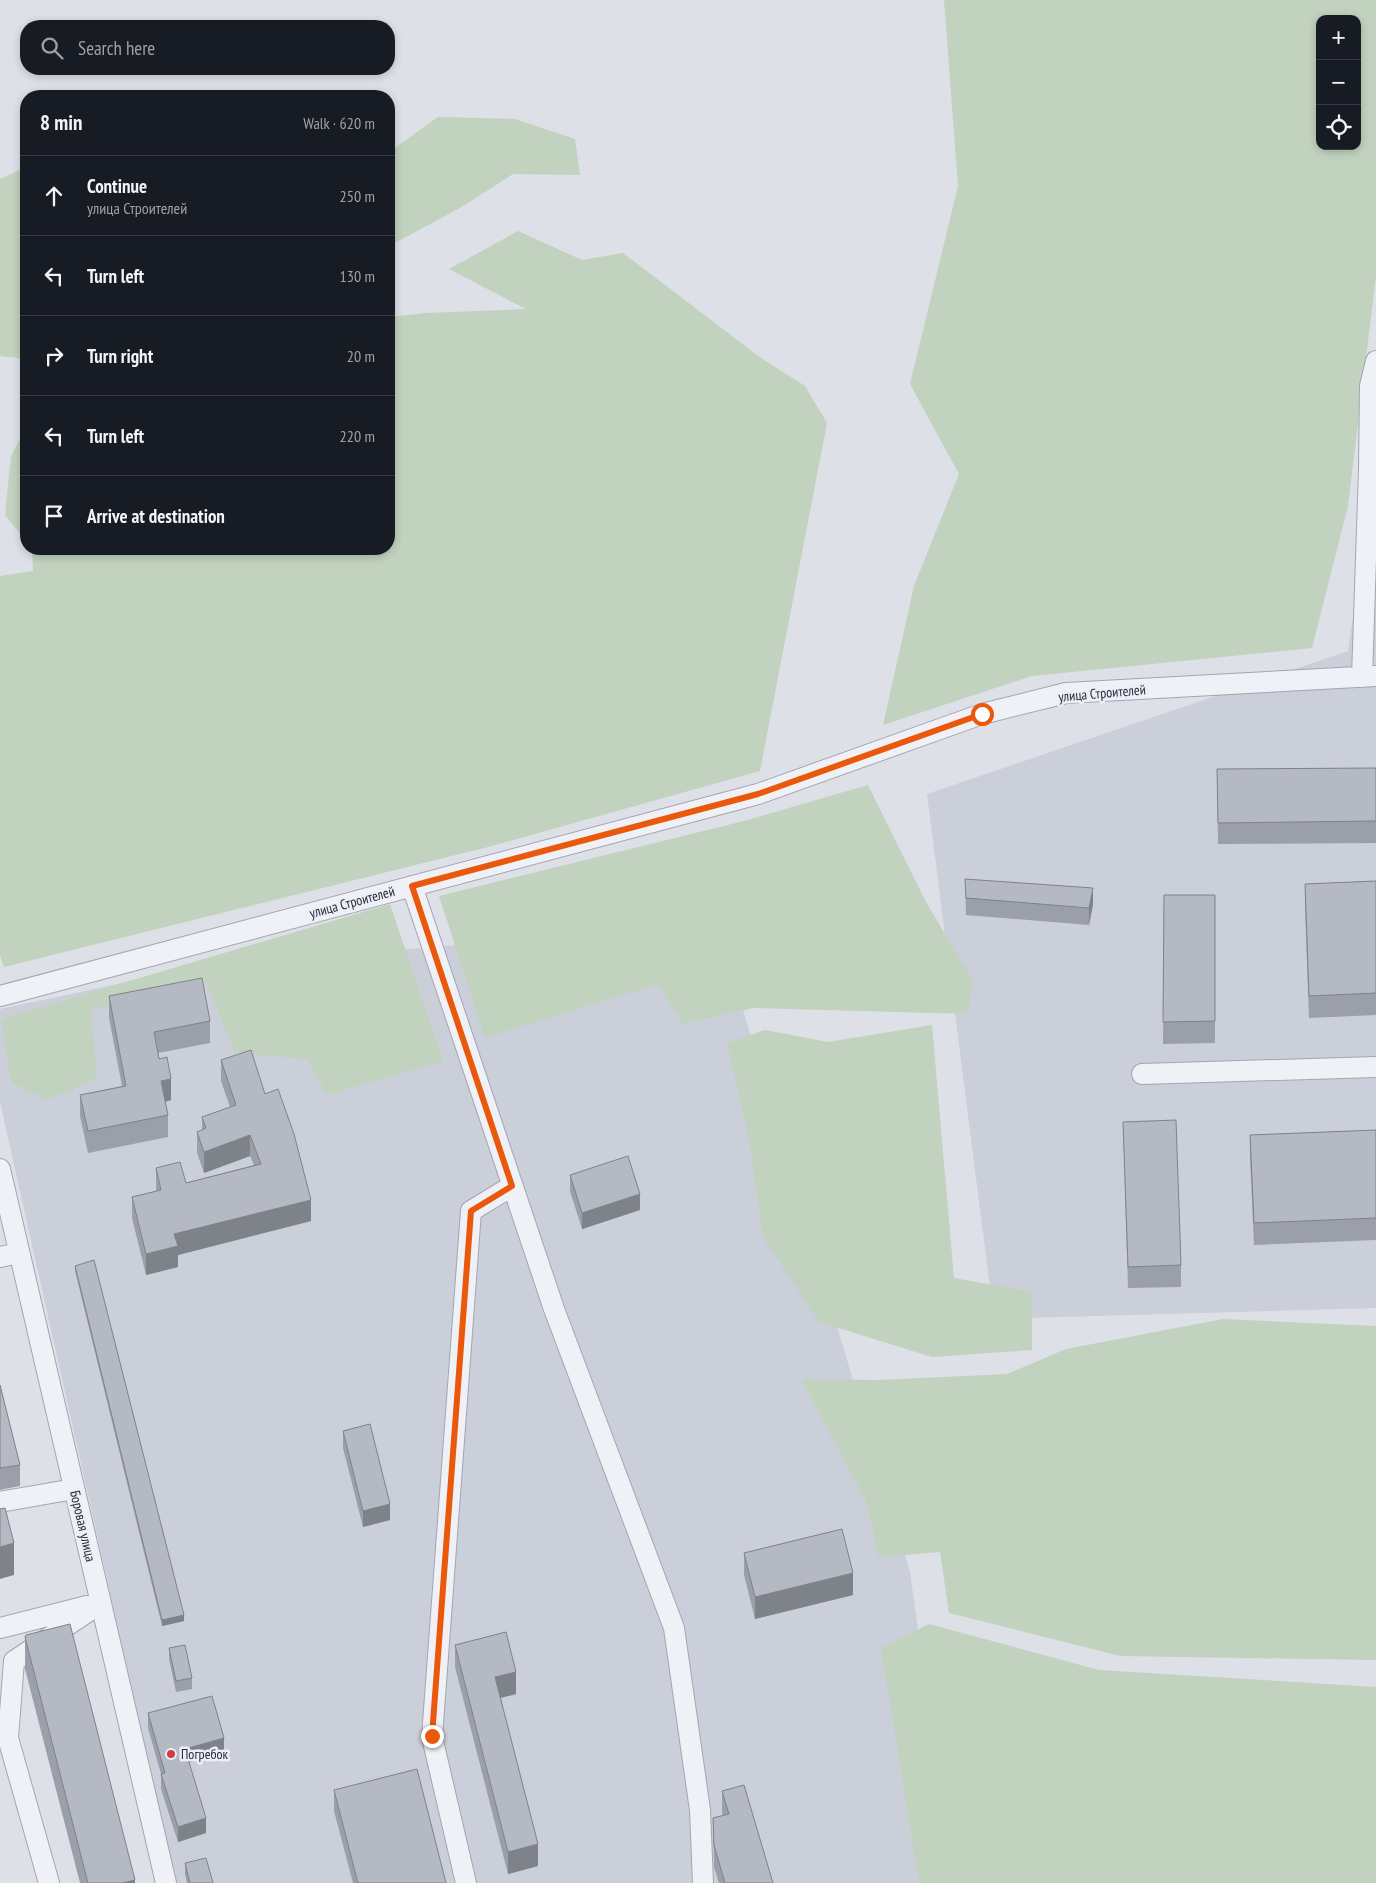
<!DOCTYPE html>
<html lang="en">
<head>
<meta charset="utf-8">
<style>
	:root { --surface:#171b24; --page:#20242c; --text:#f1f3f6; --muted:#9ea1a6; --line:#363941 }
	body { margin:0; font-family:"PT Sans Narrow",sans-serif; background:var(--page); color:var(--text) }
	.controls { position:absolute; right:15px; top:15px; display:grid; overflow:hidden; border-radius:10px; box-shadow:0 2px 8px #0003 }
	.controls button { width:45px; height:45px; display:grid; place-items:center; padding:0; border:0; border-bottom:1px solid var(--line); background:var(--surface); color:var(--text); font:25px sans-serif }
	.stop { position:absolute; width:15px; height:15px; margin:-11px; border:4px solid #ea580c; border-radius:50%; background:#fff }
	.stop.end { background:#ea580c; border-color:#fff; box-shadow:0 1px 5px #0008 }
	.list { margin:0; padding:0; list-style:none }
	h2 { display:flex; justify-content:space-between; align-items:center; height:65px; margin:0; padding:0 20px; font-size:21px }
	h2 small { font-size:16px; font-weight:400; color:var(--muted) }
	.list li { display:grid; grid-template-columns:32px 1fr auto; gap:15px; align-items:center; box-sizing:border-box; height:80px; padding:0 20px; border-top:1px solid var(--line) }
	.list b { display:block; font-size:19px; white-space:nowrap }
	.list p { margin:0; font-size:16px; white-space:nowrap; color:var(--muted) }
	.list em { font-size:16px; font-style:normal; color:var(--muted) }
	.icon { flex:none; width:28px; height:28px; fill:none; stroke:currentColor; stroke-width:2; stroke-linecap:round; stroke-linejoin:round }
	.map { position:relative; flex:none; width:1376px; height:1883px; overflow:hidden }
	.search { position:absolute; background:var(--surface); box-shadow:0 2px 8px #0003; left:20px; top:20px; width:375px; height:55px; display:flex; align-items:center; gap:12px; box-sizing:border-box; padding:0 18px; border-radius:20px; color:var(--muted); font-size:19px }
	.panel { position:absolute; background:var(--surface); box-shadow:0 2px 8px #0003; left:20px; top:90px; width:375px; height:465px; border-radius:20px }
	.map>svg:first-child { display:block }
	.built { fill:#cbcfd9 }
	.green { fill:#c1d2be; fill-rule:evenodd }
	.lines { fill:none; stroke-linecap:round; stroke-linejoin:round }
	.minor-casing { stroke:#a2a6b1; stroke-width:22 }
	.minor { stroke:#f0f1f6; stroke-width:20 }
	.wall { fill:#9b9fa9 }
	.shaded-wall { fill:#7e8289 }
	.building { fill:#b4b9c4; stroke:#7e8289 }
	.route { stroke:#ea580c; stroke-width:6 }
	.poi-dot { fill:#d23c44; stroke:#eceff5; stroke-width:2 }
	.labels { text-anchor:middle; stroke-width:5; stroke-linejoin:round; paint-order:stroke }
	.street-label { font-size:14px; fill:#262c3e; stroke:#eceff5 }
	.poi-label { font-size:14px; fill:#262c3e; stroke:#eceff5; text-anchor:start }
</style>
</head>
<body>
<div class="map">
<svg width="1376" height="1883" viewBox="0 0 1376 1883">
	<rect width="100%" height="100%" fill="#dde0e7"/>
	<!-- built -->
	<path class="built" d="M 1376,458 L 1376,1308 L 994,1319 L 927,794 L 1348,651 Z
		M 717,922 L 910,1572 L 953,1883 L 175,1883 L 0,1102 L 0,1009 L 193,968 Z"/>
	<!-- green -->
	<path class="green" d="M 944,0 L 1376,0 L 1376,276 L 1348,506 L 1312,648 L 1032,676 L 883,725 L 914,586 L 959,474 L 910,384 L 958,186 ZM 1320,19 L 1357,19 L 1357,146 L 1320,146 Z
		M 438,117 L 515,119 L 575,139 L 580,175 L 513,174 L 460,208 L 389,246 L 389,152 Z
		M 26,167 L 26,359 L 0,356 L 0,179 Z
		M 518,231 L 582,260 L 623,253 L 761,358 L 805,386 L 827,423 L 760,771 L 488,847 L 4,967 L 0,955 L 0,576 L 33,571 L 32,549 L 389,549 L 389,317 L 426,313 L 526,309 L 449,269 Z
		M 26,428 L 26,541 L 5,515 L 11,456 Z
		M 868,785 L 926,902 L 973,981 L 967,1014 L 753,1008 L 683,1024 L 658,984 L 485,1038 L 439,896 L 744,821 Z
		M 390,904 L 443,1061 L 327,1095 L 307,1059 L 235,1053 L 207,984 L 91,1010 L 97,1078 L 47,1100 L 11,1082 L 1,1019 Z
		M 932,1025 L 954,1278 L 1032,1292 L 1032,1350 L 932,1357 L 819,1322 L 763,1237 L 749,1141 L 727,1043 L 765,1030 L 828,1042 Z
		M 1223,1319 L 1376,1326 L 1376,1660 L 1120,1656 L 949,1613 L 940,1552 L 879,1557 L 866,1501 L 801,1379 L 877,1380 L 1007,1374 L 1066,1349 Z
		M 929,1624 L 1099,1670 L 1376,1687 L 1376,1883 L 919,1883 L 881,1648 Z"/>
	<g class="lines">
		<defs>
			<path id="minor" d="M 1362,677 L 1369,469 L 1370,386 L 1376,361
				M 412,886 L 554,1309 L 674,1628 L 700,1810 L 703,1883
				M 0,996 L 758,794 L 982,714 L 1066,693 L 1376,676
				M 1142,1074 L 1376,1067
				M 0,1169 L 166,1883
				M 0,1257 L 19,1253
				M 0,1502 L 74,1489
				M 0,1628 L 87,1606
				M 49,1883 L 8,1738 L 14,1661 L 101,1603
				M 466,1883 L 432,1737 L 471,1211 L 512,1186"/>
		</defs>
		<!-- minor casing -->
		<use href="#minor" class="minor-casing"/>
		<!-- minor -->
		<use href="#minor" class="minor"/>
	</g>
	<!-- wall -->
	<path class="wall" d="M 1376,768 L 1376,843 L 1218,844 L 1217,769 Z
		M 965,879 L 1093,904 L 1089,925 L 966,915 Z
		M 1376,881 L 1376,1015 L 1309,1018 L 1305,905 L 1305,884 Z
		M 1164,895 L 1215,895 L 1215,1043 L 1163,1044 Z
		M 109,996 L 210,1021 L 210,1043 L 158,1053 L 171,1100 L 165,1102 L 168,1115 L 168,1137 L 88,1153 L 80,1116 L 80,1095 L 122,1086 L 109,1018 Z
		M 221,1060 L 265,1094 L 311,1221 L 178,1255 L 178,1267 L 146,1275 L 132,1218 L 132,1197 L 156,1191 L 156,1168 L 186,1183 L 254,1165 L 250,1156 L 204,1173 L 197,1153 L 197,1132 L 202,1130 L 202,1117 L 230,1107 L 221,1081 Z
		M 1123,1122 L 1181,1265 L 1181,1287 L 1128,1288 Z
		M 1376,1130 L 1376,1240 L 1254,1245 L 1250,1157 L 1250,1135 Z
		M 570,1175 L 640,1210 L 582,1229 L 570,1191 Z
		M 75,1266 L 184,1621 L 162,1626 L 75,1271 Z
		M 0,1385 L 20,1465 L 20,1486 L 0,1490 Z
		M 343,1431 L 390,1520 L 363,1527 L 343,1448 Z
		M 744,1553 L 853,1595 L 755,1619 L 744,1575 Z
		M 25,1637 L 135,1883 L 80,1883 L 25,1669 Z
		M 455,1645 L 516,1694 L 501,1698 L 538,1866 L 508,1874 L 455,1667 Z
		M 169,1648 L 192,1678 L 192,1689 L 176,1692 L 169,1659 Z
		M 148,1713 L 224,1753 L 189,1762 L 206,1833 L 178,1842 L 161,1789 L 161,1774 L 148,1728 Z
		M 334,1790 L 446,1883 L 353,1883 L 334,1811 Z
		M 722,1791 L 773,1883 L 719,1883 L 714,1867 L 713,1818 L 723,1816 L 722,1813 Z
		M 185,1863 L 213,1883 L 187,1883 L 185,1874 Z"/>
	<!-- shaded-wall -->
	<path class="shaded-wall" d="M 1093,888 L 1093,904 L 1089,925 L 1089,908 Z
		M 171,1079 L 171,1100 L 161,1103 L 161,1081 Z
		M 250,1135 L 250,1156 L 204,1173 L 204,1152 Z
		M 640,1194 L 640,1210 L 582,1229 L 582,1213 Z
		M 311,1200 L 311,1221 L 178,1255 L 178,1267 L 146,1275 L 146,1254 L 174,1234 Z
		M 390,1504 L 390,1520 L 363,1527 L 363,1511 Z
		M 14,1543 L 14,1575 L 0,1579 L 0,1547 Z
		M 853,1573 L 853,1595 L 755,1619 L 755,1597 Z
		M 184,1615 L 184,1621 L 162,1626 L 162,1620 Z
		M 516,1672 L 516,1694 L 495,1699 L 495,1677 Z
		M 224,1738 L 224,1753 L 185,1763 L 185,1749 Z
		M 206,1818 L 206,1833 L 178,1842 L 178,1827 Z
		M 538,1844 L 538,1866 L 508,1874 L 508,1852 Z
		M 135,1880 L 135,1883 L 122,1883 Z"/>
	<!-- building -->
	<path class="building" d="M 1376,768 L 1376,821 L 1218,823 L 1217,769 Z
		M 965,879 L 1093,888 L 1089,908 L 966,898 Z
		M 1376,881 L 1376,993 L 1309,996 L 1305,884 Z
		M 1164,895 L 1215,895 L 1215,1021 L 1163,1022 Z
		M 202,978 L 210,1021 L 154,1032 L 159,1059 L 167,1057 L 171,1079 L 161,1081 L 168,1115 L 88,1131 L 80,1095 L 126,1086 L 109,996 Z
		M 251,1050 L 265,1094 L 278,1089 L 294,1134 L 311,1200 L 174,1234 L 178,1246 L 146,1254 L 132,1197 L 161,1190 L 156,1168 L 180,1162 L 186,1183 L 261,1164 L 250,1135 L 204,1152 L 197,1132 L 206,1128 L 202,1117 L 236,1105 L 221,1060 Z
		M 1176,1120 L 1181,1265 L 1128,1267 L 1123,1122 Z
		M 1376,1130 L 1376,1218 L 1254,1223 L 1250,1135 Z
		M 628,1156 L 640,1194 L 582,1213 L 570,1175 Z
		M 94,1260 L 184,1615 L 162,1620 L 75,1266 Z
		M 0,1385 L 20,1465 L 0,1468 Z
		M 370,1424 L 390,1504 L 363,1511 L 343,1431 Z
		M 5,1508 L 14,1543 L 0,1547 L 0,1509 Z
		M 842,1529 L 853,1573 L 755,1597 L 744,1553 Z
		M 70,1624 L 135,1880 L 122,1883 L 88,1883 L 25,1637 L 26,1635 Z
		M 506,1632 L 516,1672 L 495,1677 L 538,1844 L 508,1852 L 455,1645 Z
		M 185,1645 L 192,1678 L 176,1681 L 169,1648 Z
		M 212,1696 L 224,1738 L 185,1749 L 206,1818 L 178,1827 L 161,1774 L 165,1773 L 148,1713 Z
		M 417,1769 L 446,1883 L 358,1883 L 334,1790 Z
		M 744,1785 L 773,1883 L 725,1883 L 714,1845 L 713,1818 L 729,1814 L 722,1791 Z
		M 206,1858 L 213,1883 L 190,1883 L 185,1863 Z"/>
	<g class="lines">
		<!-- route -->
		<path class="route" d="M 432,1736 L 471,1211 L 512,1186 L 412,886 L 758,794 L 982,714"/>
	</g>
	<!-- markers -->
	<circle class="poi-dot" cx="171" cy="1754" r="5"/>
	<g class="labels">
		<!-- street labels -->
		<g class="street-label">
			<text transform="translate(1102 693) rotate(-5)" y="5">улица Строителей</text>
			<text transform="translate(352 902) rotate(-15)" y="5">улица Строителей</text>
			<text transform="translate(83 1526) rotate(77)" y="5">Боровая улица</text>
		</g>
		<!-- poi labels -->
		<g class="poi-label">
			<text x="181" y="1759">Погребок</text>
		</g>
	</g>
</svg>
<div class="controls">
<button>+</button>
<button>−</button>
<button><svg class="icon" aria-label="locate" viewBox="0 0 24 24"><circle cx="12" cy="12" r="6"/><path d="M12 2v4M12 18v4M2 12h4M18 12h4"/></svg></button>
</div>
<div class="stop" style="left:982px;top:714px"></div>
<div class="stop end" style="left:432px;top:1736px"></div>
<div class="search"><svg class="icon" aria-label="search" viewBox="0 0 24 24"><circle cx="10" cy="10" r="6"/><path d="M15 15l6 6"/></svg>Search here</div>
<section class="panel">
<h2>8 min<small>Walk · 620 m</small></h2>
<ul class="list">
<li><svg class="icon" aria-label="ahead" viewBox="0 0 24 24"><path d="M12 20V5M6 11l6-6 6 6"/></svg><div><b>Continue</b><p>улица Строителей</p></div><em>250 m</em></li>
<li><svg class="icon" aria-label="left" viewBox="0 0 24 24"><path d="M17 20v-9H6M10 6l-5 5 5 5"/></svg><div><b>Turn left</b></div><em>130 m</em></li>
<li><svg class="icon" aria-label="right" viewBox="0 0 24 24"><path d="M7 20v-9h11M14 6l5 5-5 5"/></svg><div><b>Turn right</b></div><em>20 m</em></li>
<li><svg class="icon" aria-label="left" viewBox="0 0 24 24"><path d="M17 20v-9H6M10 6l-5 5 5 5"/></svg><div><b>Turn left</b></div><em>220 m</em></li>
<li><svg class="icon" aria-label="arrive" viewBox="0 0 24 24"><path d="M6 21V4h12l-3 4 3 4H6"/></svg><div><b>Arrive at destination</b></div></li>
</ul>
</section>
</div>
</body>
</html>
